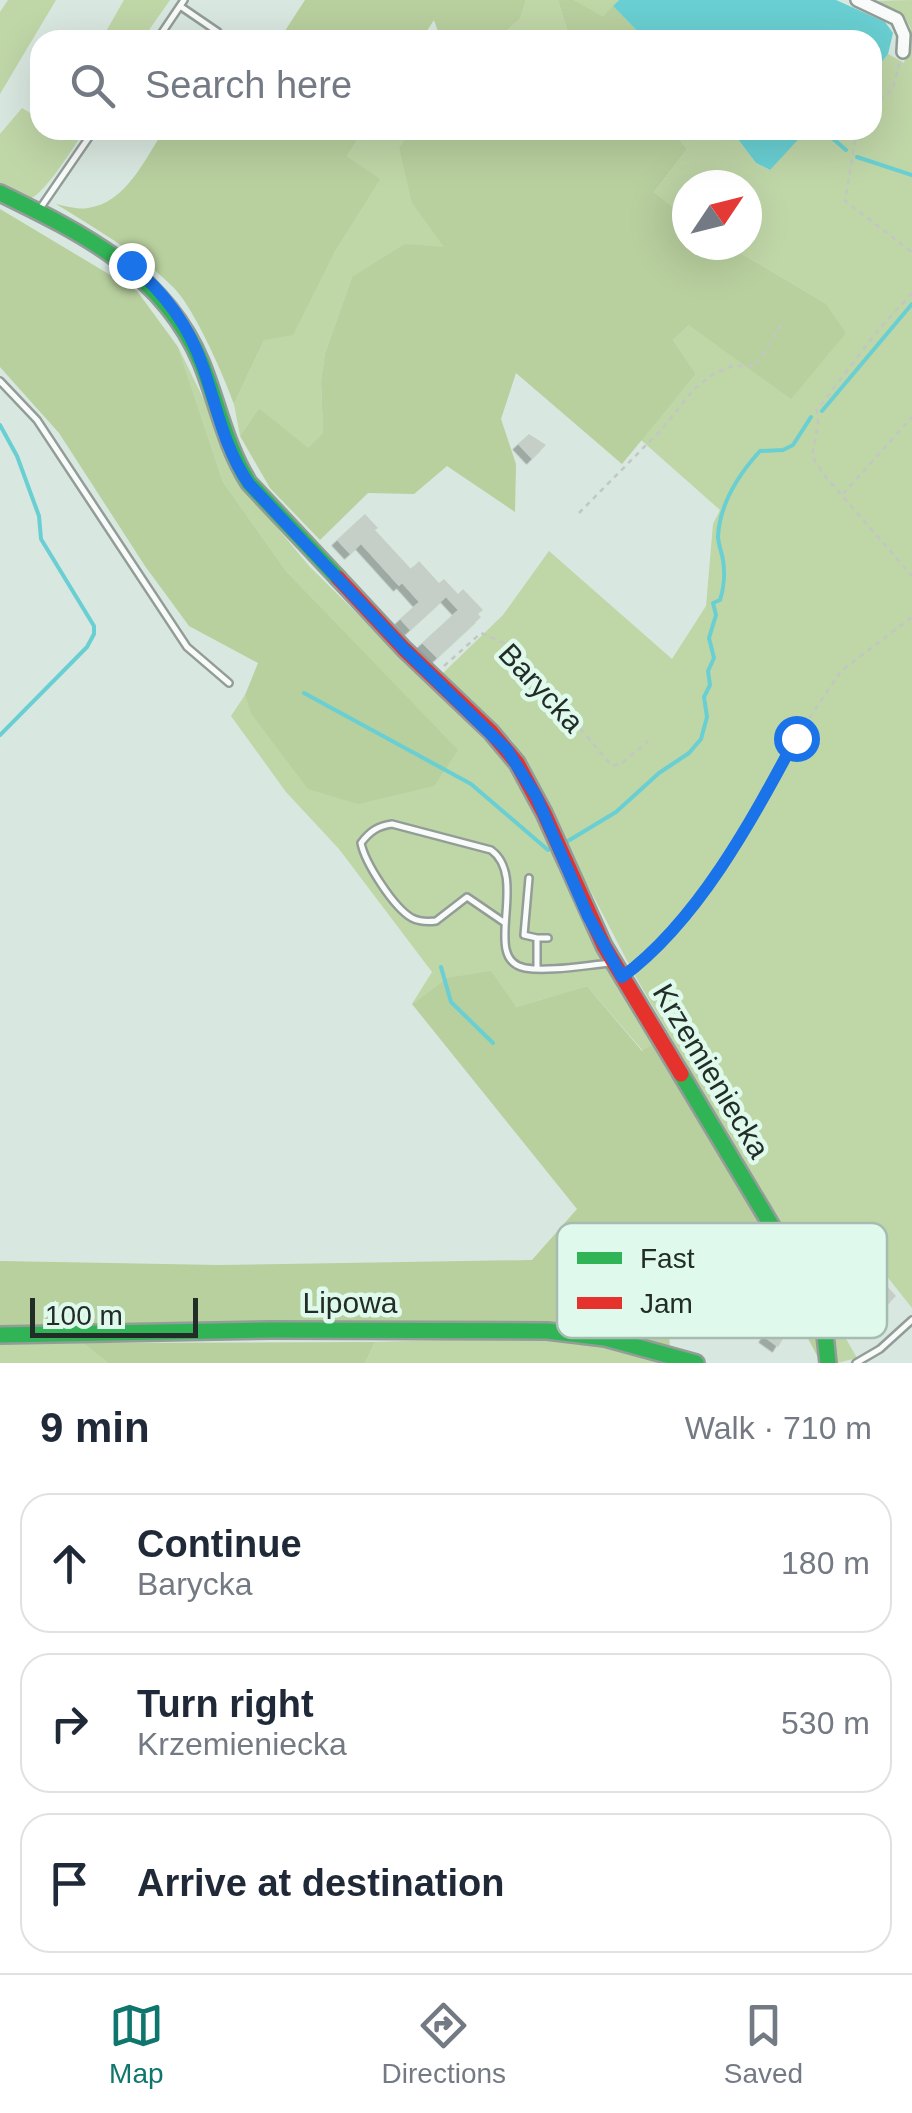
<!DOCTYPE html>
<html lang="en">
<head>
<meta charset="utf-8">
<style>
	:root { --surface:#fff; --page:#f6f6f7; --text:#1f2937; --muted:#747a83; --line:#e0e1e3; --accent:#0f766e }
	body { margin:0; font-family:Arial,sans-serif; background:var(--page); color:var(--text) }
	.compass { position:absolute; left:672px; top:170px; width:90px; height:90px; border-radius:50%; background:var(--surface); box-shadow:0 10px 40px #0002; rotate:55deg }
	.scale { position:absolute; left:30px; bottom:25px; width:168px; box-sizing:border-box; padding-left:10px; border:5px solid #232d28; border-top:0; font-size:28px; line-height:35px; white-space:nowrap; color:#232d28; -webkit-text-stroke:8px #dffaec; paint-order:stroke }
	.stop { position:absolute; width:30px; height:30px; margin:-22px; border:8px solid #1a73e8; border-radius:50%; background:#fff }
	.stop.end { background:#1a73e8; border-color:#fff; box-shadow:0 2px 10px #0008 }
	.list { margin:0; padding:0; list-style:none }
	h2 { display:flex; justify-content:space-between; align-items:center; height:130px; margin:0; padding:0 40px; font-size:42px }
	h2 small { font-size:32px; font-weight:400; color:var(--muted) }
	.list li { display:grid; grid-template-columns:65px 1fr auto; gap:30px; align-items:center; box-sizing:border-box; height:140px; margin:0 20px 20px; padding:0 20px; border:2px solid var(--line); border-radius:30px }
	.list b { display:block; font-size:38px; white-space:nowrap }
	.list p { margin:0; font-size:32px; white-space:nowrap; color:var(--muted) }
	.list em { font-size:32px; font-style:normal; color:var(--muted) }
	.icon { flex:none; width:55px; height:55px; fill:none; stroke:currentColor; stroke-width:2; stroke-linecap:round; stroke-linejoin:round }
	.map { position:relative; flex:none; width:912px; height:1363px; overflow:hidden }
	.search { position:absolute; background:var(--surface); box-shadow:0 10px 40px #0002; left:30px; right:30px; top:30px; height:110px; display:flex; align-items:center; gap:25px; box-sizing:border-box; padding:0 35px; border-radius:30px; color:var(--muted); font-size:38px }
	.sheet { height:610px; background:var(--surface) }
	nav { display:flex; justify-content:space-around; align-items:center; box-sizing:border-box; height:140px; border-top:2px solid var(--line); background:var(--surface); font-size:28px; color:var(--muted) }
	nav a { display:grid; justify-items:center; gap:5px }
	nav .on { color:var(--accent) }
	.map>svg:first-child { display:block }
	.green { fill:#bfd6a7 }
	.forest { fill:#b8cf9e }
	.water { fill:#69cfd2 }
	.lines { fill:none; stroke-linecap:round; stroke-linejoin:round }
	.stream { stroke:#69cfd2; stroke-width:4 }
	.building { fill:#c5cfc7; filter:url(#shadow) }
	.lane-casing { stroke:#929d98; stroke-width:10 }
	.street-casing { stroke:#929d98; stroke-width:16 }
	.fast-casing { stroke:#929d98; stroke-width:20 }
	.jam-casing { stroke:#929d98; stroke-width:20 }
	.path { stroke:#c2c7c4; stroke-width:2.5; stroke-dasharray:5 5; stroke-linecap:butt }
	.lane { stroke:#f9fbfa; stroke-width:5 }
	.street { stroke:#f9fbfa; stroke-width:11 }
	.fast { stroke:#30b455; stroke-width:15 }
	.jam { stroke:#e5322d; stroke-width:15 }
	.route { stroke:#1a73e8; stroke-width:12 }
	.labels { text-anchor:middle; stroke-width:9; stroke-linejoin:round; paint-order:stroke }
	.street-label { font-size:30px; fill:#232d28; stroke:#dffaec }
	.key { fill:#dffaec; stroke:#a7bcb1; stroke-width:2.5 }
	.key-label { font-size:28px; fill:#232d28 }
</style>
</head>
<body>
<div class="map">
<svg width="912" height="1363" viewBox="0 0 912 1363">
	<defs>
		<filter id="shadow"><feDropShadow dx="-5.5" dy="5.5" stdDeviation="0" flood-color="#0004"/></filter>
	</defs>
	<rect width="100%" height="100%" fill="#d8e7df"/>
	<!-- green -->
	<path class="green" d="M 8,0 L 56,0 L 0,94 L 0,12 Z
		M 124,0 L 170,0 L 142,40 L 101,40 Z
		M 526,0 L 558,0 L 570,40 L 496,40 L 520,19 Z
		M 574,0 L 619,0 L 603,18 Z
		M 912,0 L 912,1308 L 862,1245 L 822,1277 L 842,1332 L 857,1358 L 837,1363 L 825,1303 L 634,974 L 513,742 L 443,673 L 503,615 L 549,551 L 672,659 L 706,606 L 713,524 L 720,510 L 641,440 L 696,374 L 673,340 L 689,325 L 825,303 L 727,245 L 747,245 L 747,185 L 687,185 L 687,218 L 654,192 L 687,149 L 672,130 L 731,130 L 756,163 L 769,170 L 807,130 L 872,130 L 872,74 L 888,54 L 904,63 L 911,29 L 905,17 L 871,1 Z
		M 22,108 L 40,119 L 40,130 L 85,130 C 75,144 45,195 29,199 C 21,201 8,190 0,186 L 0,134 Z
		M 364,130 L 411,130 L 399,147 L 445,247 L 352,277 L 325,353 L 321,381 L 323,433 L 308,449 L 259,408 L 240,436 L 234,404 L 264,340 L 334,253 L 379,179 L 347,156 Z
		M 178,347 L 207,406 L 235,477 L 309,566 L 509,764 L 548,832 L 558,869 L 607,969 L 654,1043 L 643,1051 L 587,986 L 516,1007 L 447,978 L 412,1004 L 432,972 L 339,849 L 286,792 L 231,716 L 245,695 L 250,712 L 457,750 L 286,571 L 223,482 Z
		M 544,1337 L 609,1348 L 665,1363 L 365,1363 L 375,1342 Z
		M 83,1343 L 108,1363 L 0,1363 L 0,1344 Z"/>
	<!-- forest -->
	<path class="forest" d="M 305,0 L 526,0 L 520,19 L 496,40 L 441,40 L 434,20 L 421,40 L 279,40 Z
		M 558,0 L 574,0 L 603,17 L 613,6 L 646,40 L 570,40 Z
		M 164,130 L 364,130 L 347,156 L 380,179 L 334,253 L 293,335 L 264,340 L 234,404 C 224,376 193,305 172,286 C 139,254 95,228 56,204 C 66,206 78,210 88,208 C 126,203 145,159 164,130 Z
		M 411,130 L 672,130 L 687,149 L 654,192 L 687,218 L 687,245 L 727,245 L 825,303 L 846,333 L 791,399 L 689,325 L 673,340 L 696,374 L 622,464 L 516,373 L 501,419 L 516,464 L 515,512 L 447,466 L 414,494 L 368,493 L 320,540 L 270,488 L 240,436 L 259,408 L 308,448 L 323,433 L 321,381 L 325,353 L 352,277 L 405,244 L 444,247 L 412,203 L 399,147 Z
		M 0,209 L 137,291 L 178,347 L 223,482 L 286,571 L 458,750 L 434,786 L 358,804 L 308,789 L 250,712 L 245,695 L 258,663 L 189,626 L 145,566 L 59,433 L 0,367 Z
		M 491,971 L 516,1007 L 587,986 L 642,1051 L 654,1043 L 809,1302 L 819,1336 L 821,1363 L 762,1252 L 746,1278 L 692,1252 L 664,1264 L 670,1349 L 613,1331 L 549,1322 L 0,1327 L 0,1261 L 218,1265 L 532,1260 L 577,1209 L 412,1004 L 447,978 Z
		M 375,1342 L 365,1363 L 108,1363 L 83,1343 Z"/>
	<!-- water -->
	<path class="water" d="M 619,0 L 836,0 L 885,22 L 893,33 L 888,54 L 872,74 L 872,40 L 646,40 L 613,6 Z
		M 731,130 L 807,130 L 770,170 L 756,163 Z"/>
	<g class="lines">
		<!-- stream -->
		<path class="stream" d="M 823,130 L 846,150
			M 857,157 L 912,175
			M 822,411 L 912,304
			M 0,425 L 17,456 L 39,516 L 41,539 L 94,626 L 94,634 L 87,647 L 0,735
			M 304,693 L 471,784 L 548,850
			M 568,841 L 616,812 L 659,773 L 689,753 L 701,739 L 707,717 L 704,697 L 710,685 L 708,671 L 714,658 L 709,638 L 716,615 L 713,603 L 720,600 C 724,588 725,572 723,560 C 722,553 718,544 718,536 C 720,504 738,475 760,451 L 783,450 L 793,445 L 811,417
			M 441,967 L 451,1002 L 493,1043"/>
	</g>
	<!-- building -->
	<path class="building" d="M 529,434 L 546,445 L 532,459 L 518,444 Z
		M 365,514 L 378,528 L 375,530 L 411,569 L 419,561 L 439,583 L 444,579 L 458,594 L 463,589 L 483,610 L 478,614 L 481,617 L 437,658 L 422,643 L 458,610 L 446,597 L 410,630 L 400,619 L 419,602 L 402,583 L 399,586 L 361,544 L 350,554 L 337,540 Z
		M 868,1265 L 896,1296 L 887,1305 L 858,1275 Z
		M 772,1325 L 786,1334 L 778,1347 L 764,1337 Z"/>
	<g class="lines">
		<defs>
			<path id="lane" d="M 180,6 L 218,32
				M 157,40 L 184,0
				M 39,210 L 94,130
				M 0,381 L 37,420 L 187,647 L 229,683
				M 529,878 L 524,935 L 537,938 L 537,968
				M 505,923 L 467,897 L 436,921 C 428,922 420,922 412,918 C 394,908 365,863 361,843 C 370,831 378,826 392,824 L 491,850 C 530,878 480,960 525,968 C 549,972 587,965 612,963
				M 537,938 L 548,938
				M 856,1363 L 880,1349 L 912,1320"/>
			<path id="street" d="M 857,0 L 897,19 L 904,35 L 903,52"/>
			<path id="fast" d="M 0,193 C 82,233 164,273 201,362 C 218,403 225,445 249,483 L 338,578
				M 681,1074 L 810,1290 L 824,1325 L 828,1363
				M 0,1335 L 271,1330 L 547,1331 L 605,1338 L 696,1363"/>
			<path id="jam" d="M 338,578 L 404,649 L 491,732 L 517,763 L 544,813 L 604,946 L 681,1074"/>
		</defs>
		<!-- lane casing -->
		<use href="#lane" class="lane-casing"/>
		<!-- street casing -->
		<use href="#street" class="street-casing"/>
		<!-- fast casing -->
		<use href="#fast" class="fast-casing"/>
		<!-- jam casing -->
		<use href="#jam" class="jam-casing"/>
		<!-- path -->
		<path class="path" d="M 872,107 L 893,89 L 899,64
			M 857,130 L 845,201 L 912,252
			M 912,293 L 879,329 L 817,410 L 818,424 L 812,456 L 824,475 L 912,576
			M 843,494 L 912,417
			M 579,513 L 661,430 L 694,389 L 713,374 L 732,366 L 755,366 L 784,321
			M 444,666 L 481,633 L 509,645 L 612,766 L 622,763 L 648,741
			M 632,970 L 658,946 L 734,850 L 796,738 L 841,671 L 912,617"/>
		<!-- lane -->
		<use href="#lane" class="lane"/>
		<!-- street -->
		<use href="#street" class="street"/>
		<!-- fast -->
		<use href="#fast" class="fast"/>
		<!-- jam -->
		<use href="#jam" class="jam"/>
	</g>
	<g class="lines">
		<!-- route -->
		<path class="route" d="M 131,265 C 164,292 189,326 203,367 C 217,407 224,448 249,484 L 404,649 L 507,750 L 536,796 L 588,916 L 622,977 C 698,921 752,820 796,738"/>
	</g>
	<g class="labels">
		<!-- street labels -->
		<g class="street-label">
			<text transform="translate(541 688) rotate(47)" y="10">Barycka</text>
			<text transform="translate(711 1071) rotate(59)" y="10">Krzemieniecka</text>
			<text x="350" y="1313">Lipowa</text>
		</g>
	</g>
	<!-- legend -->
	<rect x="557" y="1223" width="330" height="115" rx="15" class="key"/>
	<rect x="577" y="1252" width="45" height="12" fill="#30b455"/>
	<rect x="577" y="1297" width="45" height="12" fill="#e5322d"/>
	<g class="key-label">
		<text x="640" y="1268">Fast</text>
		<text x="640" y="1313">Jam</text>
	</g>
</svg>
<svg class="compass" viewBox="-18 -18 36 36"><path d="M0-13l5 13h-10z" fill="#e53935"/><path d="M0 13l5-13h-10z" fill="#747a83"/></svg>
<div class="scale">100 m</div>
<div class="stop" style="left:796px;top:738px"></div>
<div class="stop end" style="left:131px;top:265px"></div>
<div class="search"><svg class="icon" aria-label="search" viewBox="0 0 24 24"><circle cx="10" cy="10" r="6"/><path d="M15 15l6 6"/></svg>Search here</div>
</div>
<section class="sheet">
<h2>9 min<small>Walk · 710 m</small></h2>
<ul class="list">
<li><svg class="icon" aria-label="ahead" viewBox="0 0 24 24"><path d="M12 20V5M6 11l6-6 6 6"/></svg><div><b>Continue</b><p>Barycka</p></div><em>180 m</em></li>
<li><svg class="icon" aria-label="right" viewBox="0 0 24 24"><path d="M7 20v-9h11M14 6l5 5-5 5"/></svg><div><b>Turn right</b><p>Krzemieniecka</p></div><em>530 m</em></li>
<li><svg class="icon" aria-label="arrive" viewBox="0 0 24 24"><path d="M6 21V4h12l-3 4 3 4H6"/></svg><div><b>Arrive at destination</b></div></li>
</ul>
</section>
<nav>
<a class="on"><svg class="icon" aria-label="map" viewBox="0 0 24 24"><path d="M3 6l6-2 6 2 6-2v14l-6 2-6-2-6 2zM9 4v14M15 6v14"/></svg>Map</a>
<a><svg class="icon" aria-label="directions" viewBox="0 0 24 24"><path d="M12 3l9 9-9 9-9-9zM9 14v-3h6M13 9l2 2-2 2"/></svg>Directions</a>
<a><svg class="icon" aria-label="saved" viewBox="0 0 24 24"><path d="M7 4h10v16l-5-4-5 4z"/></svg>Saved</a>
</nav>
</body>
</html>
